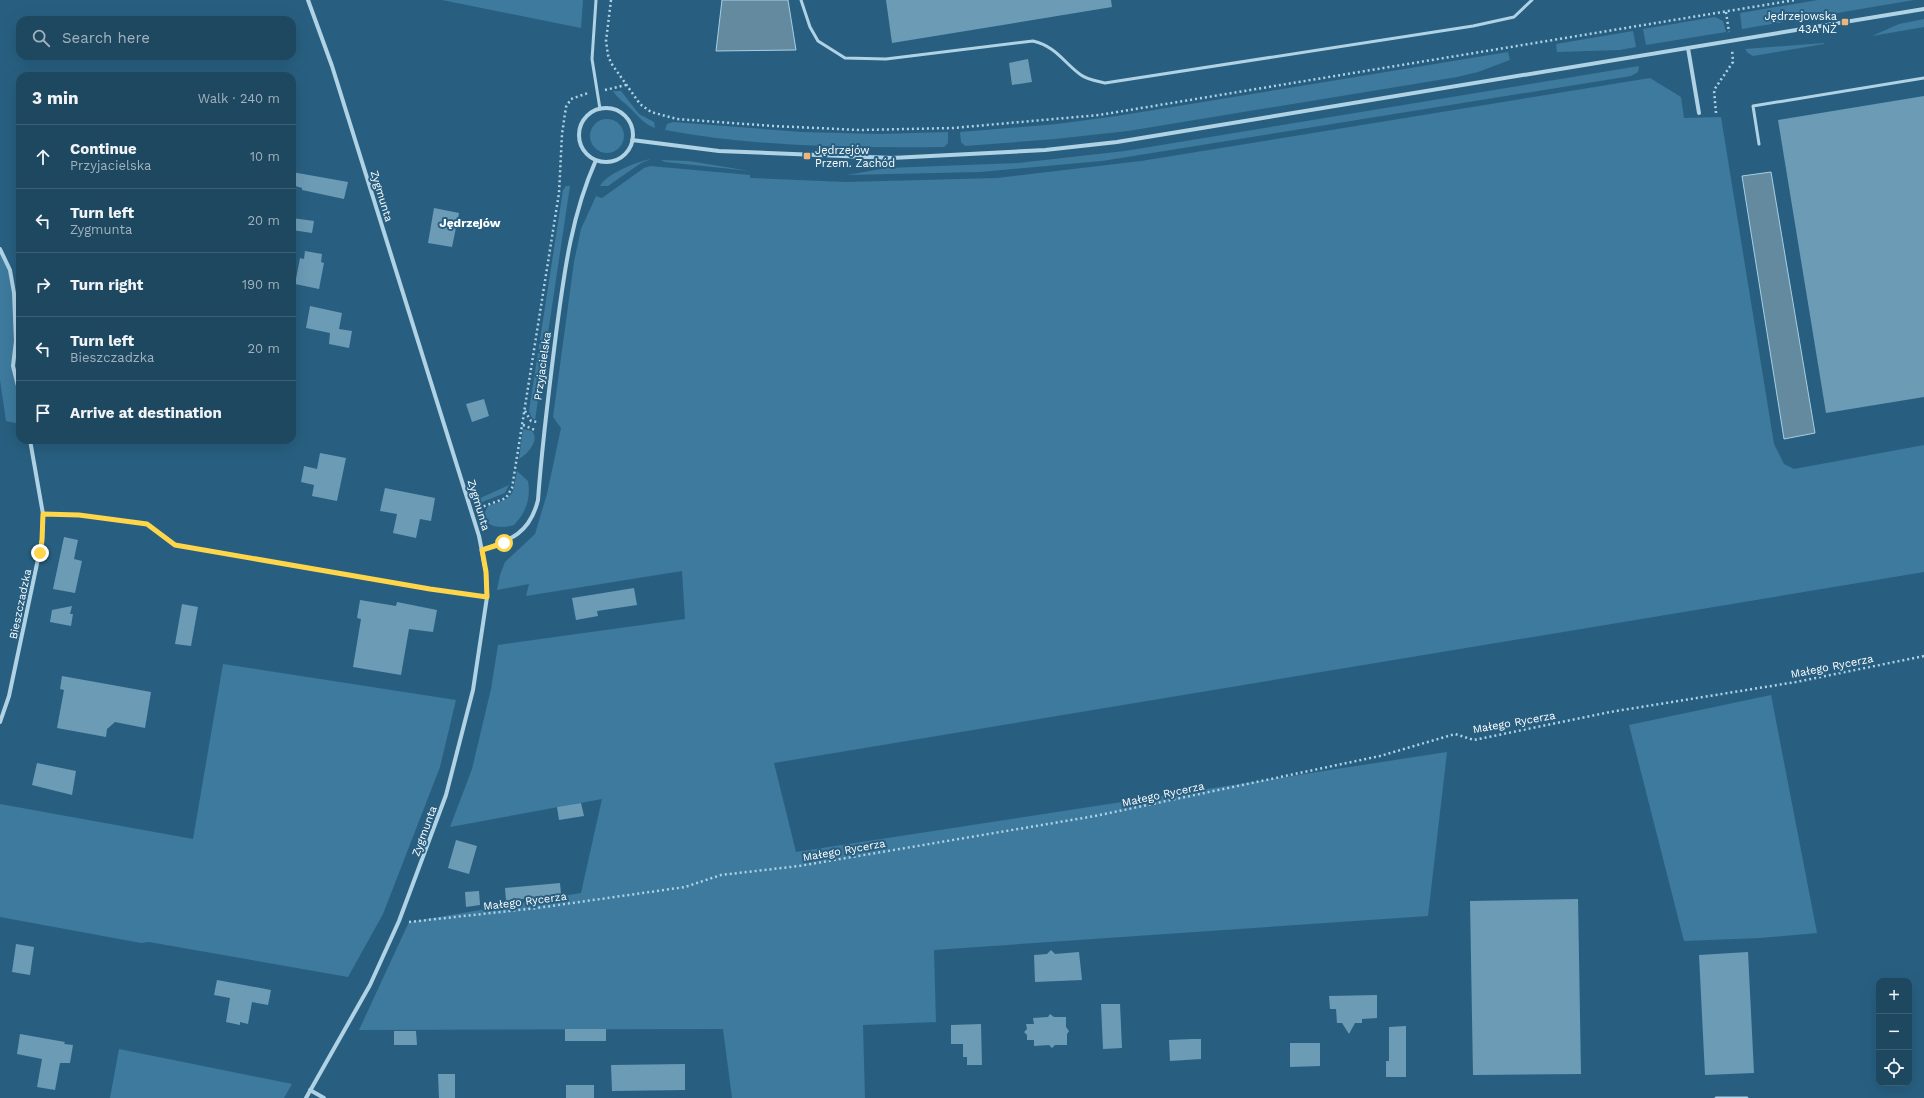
<!DOCTYPE html>
<html lang="en">
<head>
<meta charset="utf-8">
<style>
	:root { --surface:#1e4760; --page:#2b5169; --text:#f1f3f6; --muted:#a1b2bd; --line:#3c5f75 }
	body { margin:0; font-family:"Work Sans",sans-serif; background:var(--page); color:var(--text) }
	.controls { position:absolute; right:12px; bottom:12px; display:grid; overflow:hidden; border-radius:8px; box-shadow:0 4px 16px #0002 }
	.controls button { width:36px; height:36px; display:grid; place-items:center; padding:0; border:0; border-bottom:1px solid var(--line); background:var(--surface); color:var(--text); font:20px sans-serif }
	.stop { position:absolute; width:12px; height:12px; margin:-9px; border:3px solid #ffd54a; border-radius:50%; background:#fff }
	.stop.end { background:#ffd54a; border-color:#fff; box-shadow:0 1px 4px #0008 }
	.list { margin:0; padding:0; list-style:none }
	h2 { display:flex; justify-content:space-between; align-items:center; height:52px; margin:0; padding:0 16px; font-size:17px }
	h2 small { font-size:13px; font-weight:400; color:var(--muted) }
	.list li { display:grid; grid-template-columns:26px 1fr auto; gap:12px; align-items:center; box-sizing:border-box; height:64px; padding:0 16px; border-top:1px solid var(--line) }
	.list b { display:block; font-size:15px; white-space:nowrap }
	.list p { margin:0; font-size:13px; white-space:nowrap; color:var(--muted) }
	.list em { font-size:13px; font-style:normal; color:var(--muted) }
	.icon { flex:none; width:22px; height:22px; fill:none; stroke:currentColor; stroke-width:2; stroke-linecap:round; stroke-linejoin:round }
	.map { position:relative; flex:none; width:1924px; height:1098px; overflow:hidden }
	.search { position:absolute; background:var(--surface); box-shadow:0 4px 16px #0002; left:16px; top:16px; width:280px; height:44px; display:flex; align-items:center; gap:10px; box-sizing:border-box; padding:0 14px; border-radius:12px; color:var(--muted); font-size:15px }
	.panel { position:absolute; background:var(--surface); box-shadow:0 4px 16px #0002; left:16px; top:72px; width:280px; height:372px; border-radius:12px }
	.map>svg:first-child { display:block }
	.green { fill:#3d7a9d }
	.water { fill:#648aa0; stroke:#a5cfe6 }
	.building { fill:#6c9bb6 }
	.lines { fill:none; stroke-linecap:round; stroke-linejoin:round }
	.path { stroke:#b0d2e5; stroke-width:2.5; stroke-dasharray:2 3; stroke-linecap:butt }
	.lane { stroke:#b0d2e5; stroke-width:3 }
	.street { stroke:#b0d2e5; stroke-width:4 }
	.route { stroke:#ffd54a; stroke-width:5 }
	.poi-dot { fill:#edb577; stroke:#285f80; stroke-width:1.5 }
	.labels { text-anchor:middle; stroke-width:4; stroke-linejoin:round; paint-order:stroke }
	.poi-label { font-size:11px; fill:#fff; stroke:#285f80; text-anchor:end }
	.street-label { font-size:11px; fill:#fff; stroke:#285f80 }
	.neighbourhood-label { font-size:12px; font-weight:bold; fill:#fff; stroke:#285f80 }
</style>
</head>
<body>
<div class="map">
<svg width="1924" height="1098" viewBox="0 0 1924 1098">
	<rect width="100%" height="100%" fill="#285f80"/>
	<!-- green -->
	<path class="green" d="M 442,0 L 583,0 L 581,28 Z
		M 1818,0 L 1914,0 L 1742,29 L 1740,13 Z
		M 1715,17 L 1723,21 L 1726,32 L 1646,45 L 1643,29 Z
		M 1924,19 L 1924,27 L 1872,36 L 1899,24 Z
		M 1633,31 L 1636,47 L 1620,50 L 1557,52 L 1556,44 Z
		M 1824,43 L 1824,44 L 1753,56 L 1748,53 L 1745,49 Z
		M 1508,52 L 1510,60 L 1478,72 L 1457,77 L 1128,131 L 1055,139 L 965,146 L 961,142 L 960,132 L 1057,124 L 1117,116 Z
		M 1639,66 L 1638,72 L 1631,76 L 1102,161 L 980,172 L 847,175 L 887,168 L 1018,163 L 1125,151 Z
		M 1650,78 L 1681,97 L 1684,118 L 1721,117 L 1774,444 L 1784,464 L 1794,469 L 1924,445 L 1924,572 L 774,763 L 796,852 L 1447,752 L 1428,916 L 934,950 L 936,1022 L 863,1025 L 865,1098 L 732,1098 L 723,1029 L 359,1030 L 409,922 L 581,893 L 602,799 L 450,827 L 472,769 L 491,689 L 498,645 L 685,619 L 682,571 L 526,596 L 529,584 L 497,590 L 500,575 L 505,562 L 535,534 L 547,494 L 561,428 L 553,417 L 574,262 L 581,229 L 596,196 L 602,198 L 644,168 L 650,166 L 750,175 L 750,178 L 846,182 L 997,178 L 1141,161 Z
		M 613,91 L 621,91 L 639,114 L 654,122 L 655,128 C 644,124 639,117 631,109 C 624,102 618,99 613,91 Z
		M590 136a17 17 0 1 1 34 0a17 17 0 1 1-34 0Z
		M 673,122 L 802,132 L 879,134 L 948,132 L 948,143 L 944,147 C 850,148 758,147 665,130 L 667,124 Z
		M 651,159 L 641,163 L 608,186 L 600,186 C 606,174 638,161 651,159 Z
		M 661,160 L 689,161 L 750,171 L 665,162 Z
		M 566,186 L 570,186 L 535,420 L 532,418 L 529,411 L 563,190 Z
		M 0,249 L 10,270 L 14,293 L 16,341 L 13,366 L 20,394 L 20,424 L 6,421 L 0,380 Z
		M 523,429 L 532,431 C 540,440 528,454 519,459 Z
		M 517,471 L 528,481 C 531,499 526,512 514,525 C 501,529 486,528 481,513 L 485,512 L 488,506 C 514,497 512,498 517,471 Z
		M 509,485 L 505,493 L 477,504 L 476,500 Z
		M 223,664 L 456,700 L 440,767 L 383,914 L 348,977 L 149,942 L 141,943 L 0,917 L 0,804 L 193,839 Z
		M 1771,695 L 1817,933 L 1760,938 L 1684,941 L 1629,725 Z
		M 119,1049 L 292,1084 L 284,1098 L 110,1098 Z"/>
	<!-- water -->
	<path class="water" d="M 722,0 L 788,0 L 796,50 L 716,51 Z
		M 1771,172 L 1815,433 L 1784,439 L 1742,176 Z"/>
	<!-- building -->
	<path class="building" d="M 886,0 L 1111,0 L 1112,7 L 892,43 Z
		M 1028,59 L 1032,82 L 1012,85 L 1009,63 Z
		M 1924,96 L 1924,397 L 1826,413 L 1778,120 Z
		M 292,172 L 348,182 L 344,199 L 302,190 L 302,188 L 292,185 Z
		M 434,208 L 459,213 L 452,247 L 428,243 Z
		M 292,218 L 314,221 L 312,233 L 292,230 Z
		M 305,251 L 322,254 L 321,262 L 324,263 L 319,289 L 295,284 L 300,258 L 304,259 Z
		M 310,306 L 342,313 L 339,329 L 352,331 L 349,348 L 329,344 L 330,333 L 306,328 Z
		M 484,399 L 489,416 L 472,422 L 466,404 Z
		M 320,453 L 346,458 L 337,501 L 312,496 L 314,485 L 301,482 L 304,466 L 317,469 Z
		M 385,488 L 435,498 L 431,521 L 420,519 L 416,538 L 393,533 L 397,514 L 380,511 Z
		M 64,537 L 78,540 L 74,559 L 82,561 L 75,593 L 53,589 Z
		M 634,588 L 637,605 L 597,611 L 598,616 L 576,620 L 572,598 Z
		M 360,600 L 396,606 L 397,602 L 437,610 L 433,632 L 409,629 L 401,675 L 353,667 L 361,619 L 357,618 Z
		M 182,604 L 198,607 L 191,646 L 175,644 Z
		M 72,606 L 70,614 L 73,614 L 71,626 L 50,622 L 52,610 Z
		M 62,676 L 151,692 L 145,728 L 115,722 L 107,729 L 106,737 L 57,728 L 64,690 L 60,689 Z
		M 37,763 L 76,771 L 72,795 L 32,785 Z
		M 581,803 L 584,816 L 559,820 L 557,807 Z
		M 456,840 L 477,846 L 469,874 L 448,868 Z
		M 560,883 L 561,894 L 506,901 L 505,888 Z
		M 479,891 L 480,905 L 466,907 L 465,892 Z
		M 1578,899 L 1581,1074 L 1473,1075 L 1470,901 Z
		M 16,944 L 34,947 L 30,975 L 12,972 Z
		M 1051,950 L 1055,954 L 1079,952 L 1082,980 L 1035,982 L 1034,955 L 1047,954 Z
		M 1748,952 L 1754,1073 L 1705,1075 L 1699,955 Z
		M 217,980 L 271,990 L 268,1005 L 252,1002 L 248,1024 L 240,1022 L 240,1025 L 226,1022 L 230,998 L 214,995 Z
		M 1377,995 L 1377,1018 L 1362,1019 L 1362,1023 L 1355,1023 L 1349,1034 L 1342,1023 L 1337,1023 L 1336,1009 L 1330,1009 L 1329,996 Z
		M 1101,1004 L 1120,1004 L 1122,1048 L 1103,1049 Z
		M 1050,1014 L 1054,1017 L 1066,1017 L 1066,1027 L 1069,1031 L 1067,1034 L 1067,1045 L 1055,1045 L 1052,1048 L 1049,1045 L 1034,1046 L 1034,1040 L 1027,1040 L 1027,1035 L 1024,1032 L 1027,1029 L 1026,1024 L 1034,1024 L 1033,1018 L 1048,1017 Z
		M 981,1024 L 982,1065 L 967,1065 L 967,1057 L 963,1057 L 963,1044 L 951,1044 L 951,1025 Z
		M 1406,1026 L 1406,1077 L 1386,1077 L 1386,1061 L 1389,1061 L 1389,1027 Z
		M 565,1029 L 606,1029 L 606,1041 L 565,1041 Z
		M 394,1031 L 416,1031 L 417,1045 L 394,1045 Z
		M 20,1034 L 65,1042 L 64,1044 L 73,1045 L 70,1063 L 60,1063 L 55,1090 L 37,1087 L 42,1059 L 17,1054 Z
		M 1192,1039 L 1201,1039 L 1201,1059 L 1170,1061 L 1169,1040 Z
		M 1290,1043 L 1320,1043 L 1320,1066 L 1290,1067 Z
		M 685,1064 L 685,1090 L 612,1091 L 611,1065 Z
		M 438,1074 L 455,1074 L 455,1098 L 439,1098 Z
		M 566,1085 L 594,1085 L 594,1098 L 566,1098 Z"/>
	<g class="lines">
		<!-- path -->
		<path class="path" d="M 611,0 L 606,41 L 608,55 L 611,63 L 640,104 L 651,112 L 677,119 L 773,126 L 860,130 L 953,128 L 1099,115 L 1795,0
			M 1726,12 L 1729,32
			M 605,90 L 626,85
			M 1716,113 L 1714,90 L 1733,62 L 1732,49
			M 525,411 L 531,421 L 537,422
			M 523,425 L 535,430
			M 479,508 L 506,498 L 512,488 L 559,193 L 562,134 L 566,107 L 571,99 L 588,93
			M 52,514 L 79,515 L 147,524 L 175,545 L 430,589 L 477,595
			M 409,922 L 537,908 L 685,887 L 721,875 L 799,866 L 1095,816 L 1380,756 L 1455,734 L 1474,740 L 1610,712 L 1796,682 L 1924,656"/>
		<!-- lane -->
		<path class="lane" d="M 596,0 L 592,59 L 600,109
			M 801,0 L 810,27 L 818,41 L 845,58 L 886,59 L 1033,41 C 1057,47 1063,62 1081,75 C 1088,80 1097,81 1105,83 L 1473,26 L 1514,17 L 1532,0
			M 1759,144 L 1753,106 L 1924,78
			M 1716,1098 L 1747,1098"/>
		<!-- street -->
		<path class="street" d="M 1688,48 L 1699,113
			M579 135a27 27 0 1 1 54 0a27 27 0 1 1-54 0Z
			M 632,140 L 719,151 L 892,158 L 1045,150 L 1117,142 L 1924,9
			M 0,249 L 10,270 L 14,293 L 16,341 L 13,366 L 20,394
			M 482,550 C 511,540 530,533 538,500 C 542,444 549,389 556,334 C 564,274 571,216 596,160
			M 0,722 L 9,696 L 42,540 L 43,514 L 30,440
			M 310,1090 L 324,1098
			M 306,1098 L 370,985 L 399,921 L 446,795 L 473,690 L 487,597 L 486,572 L 479,536 L 332,66 L 308,0"/>
	</g>
	<g class="lines">
		<!-- route -->
		<path class="route" d="M 40,553 L 42,540 L 43,514 L 79,515 L 147,524 L 175,545 L 430,589 L 487,597 L 486,572 L 482,550 L 504,543"/>
	</g>
	<!-- markers -->
	<g class="poi-dot">
		<rect x="1841" y="18" width="8" height="8" rx="2"/>
		<rect x="803" y="152" width="8" height="8" rx="2"/>
	</g>
	<g class="labels">
		<!-- poi labels -->
		<g class="poi-label">
			<text x="1837" y="20">Jędrzejowska<tspan x="1837" dy="13">43A NŻ</tspan></text>
			<text x="815" y="154" text-anchor="start">Jędrzejów<tspan x="815" dy="13">Przem. Zachód</tspan></text>
		</g>
		<!-- street labels -->
		<g class="street-label">
			<text transform="translate(382 196) rotate(73)" y="4">Zygmunta</text>
			<text transform="translate(542 366) rotate(-82)" y="4">Przyjacielska</text>
			<text transform="translate(479 505) rotate(73)" y="4">Zygmunta</text>
			<text transform="translate(20 604) rotate(-78)" y="4">Bieszczadzka</text>
			<text transform="translate(1832 666) rotate(-11)" y="4">Małego Rycerza</text>
			<text transform="translate(1514 722) rotate(-10)" y="4">Małego Rycerza</text>
			<text transform="translate(1163 794) rotate(-12)" y="4">Małego Rycerza</text>
			<text transform="translate(424 831) rotate(-70)" y="4">Zygmunta</text>
			<text transform="translate(844 850) rotate(-10)" y="4">Małego Rycerza</text>
			<text transform="translate(525 901) rotate(-7)" y="4">Małego Rycerza</text>
		</g>
		<!-- neighbourhood labels -->
		<g class="neighbourhood-label">
			<text x="470" y="227">Jędrzejów</text>
		</g>
	</g>
</svg>
<div class="controls">
<button>+</button>
<button>−</button>
<button><svg class="icon" aria-label="locate" viewBox="0 0 24 24"><circle cx="12" cy="12" r="6"/><path d="M12 2v4M12 18v4M2 12h4M18 12h4"/></svg></button>
</div>
<div class="stop" style="left:504px;top:543px"></div>
<div class="stop end" style="left:40px;top:553px"></div>
<div class="search"><svg class="icon" aria-label="search" viewBox="0 0 24 24"><circle cx="10" cy="10" r="6"/><path d="M15 15l6 6"/></svg>Search here</div>
<section class="panel">
<h2>3 min<small>Walk · 240 m</small></h2>
<ul class="list">
<li><svg class="icon" aria-label="ahead" viewBox="0 0 24 24"><path d="M12 20V5M6 11l6-6 6 6"/></svg><div><b>Continue</b><p>Przyjacielska</p></div><em>10 m</em></li>
<li><svg class="icon" aria-label="left" viewBox="0 0 24 24"><path d="M17 20v-9H6M10 6l-5 5 5 5"/></svg><div><b>Turn left</b><p>Zygmunta</p></div><em>20 m</em></li>
<li><svg class="icon" aria-label="right" viewBox="0 0 24 24"><path d="M7 20v-9h11M14 6l5 5-5 5"/></svg><div><b>Turn right</b></div><em>190 m</em></li>
<li><svg class="icon" aria-label="left" viewBox="0 0 24 24"><path d="M17 20v-9H6M10 6l-5 5 5 5"/></svg><div><b>Turn left</b><p>Bieszczadzka</p></div><em>20 m</em></li>
<li><svg class="icon" aria-label="arrive" viewBox="0 0 24 24"><path d="M6 21V4h12l-3 4 3 4H6"/></svg><div><b>Arrive at destination</b></div></li>
</ul>
</section>
</div>
</body>
</html>
